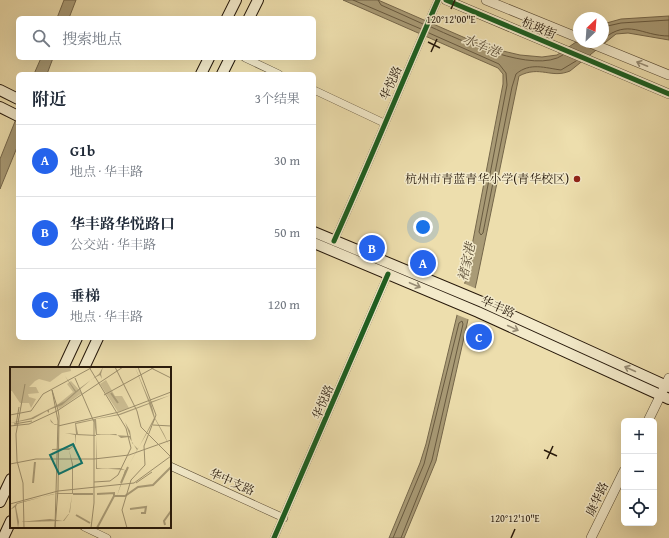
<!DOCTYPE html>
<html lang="zh">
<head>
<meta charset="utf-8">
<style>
	:root { --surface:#fff; --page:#f2f2f3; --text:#1f2937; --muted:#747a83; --line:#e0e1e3; --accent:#2563eb }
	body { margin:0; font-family:"Gentium Book Plus","Noto Serif SC",serif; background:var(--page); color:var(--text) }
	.controls { position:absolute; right:12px; bottom:12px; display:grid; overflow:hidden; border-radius:6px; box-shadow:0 4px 16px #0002 }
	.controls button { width:36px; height:36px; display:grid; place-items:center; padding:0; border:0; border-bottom:1px solid var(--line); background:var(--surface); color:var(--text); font:20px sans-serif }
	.compass { position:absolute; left:573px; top:12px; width:36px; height:36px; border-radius:50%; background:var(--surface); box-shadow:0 4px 16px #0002; rotate:25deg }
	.you { position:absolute; left:423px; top:227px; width:14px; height:14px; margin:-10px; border:3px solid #fff; border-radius:50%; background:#1a73e8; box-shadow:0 0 0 6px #1a73e833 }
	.badge { display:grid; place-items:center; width:26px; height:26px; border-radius:50%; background:var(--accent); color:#fff; font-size:13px; font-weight:700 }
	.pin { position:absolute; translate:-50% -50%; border:2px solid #fff; box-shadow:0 1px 4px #0006 }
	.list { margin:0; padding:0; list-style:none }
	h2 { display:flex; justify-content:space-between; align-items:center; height:52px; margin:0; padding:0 16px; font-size:17px }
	h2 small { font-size:13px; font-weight:400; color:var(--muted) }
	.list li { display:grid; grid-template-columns:26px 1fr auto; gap:12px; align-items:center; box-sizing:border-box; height:72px; padding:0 16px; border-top:1px solid var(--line) }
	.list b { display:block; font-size:15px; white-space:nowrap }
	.list p { margin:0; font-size:13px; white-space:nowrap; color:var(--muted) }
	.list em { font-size:13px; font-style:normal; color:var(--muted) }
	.icon { flex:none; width:22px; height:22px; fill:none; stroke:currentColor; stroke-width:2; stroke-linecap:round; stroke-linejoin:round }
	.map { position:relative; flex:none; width:669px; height:538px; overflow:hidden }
	.search { position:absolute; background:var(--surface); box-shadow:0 4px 16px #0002; left:16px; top:16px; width:300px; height:44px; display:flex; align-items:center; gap:10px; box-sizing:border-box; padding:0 14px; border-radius:6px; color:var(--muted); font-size:15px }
	.panel { position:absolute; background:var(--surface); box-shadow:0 4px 16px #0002; left:16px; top:72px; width:300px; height:268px; border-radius:6px }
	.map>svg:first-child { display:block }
	.water { fill:#a99b76; stroke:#75674b }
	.pier { fill:#eddead }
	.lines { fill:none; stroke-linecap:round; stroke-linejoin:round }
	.shore { stroke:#685a40; stroke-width:1 }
	.minor-casing { stroke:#584a33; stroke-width:8 }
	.tertiary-casing { stroke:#584a33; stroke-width:10 }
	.secondary-casing { stroke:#26180a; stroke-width:12 }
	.minor { stroke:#f3eaca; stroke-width:7 }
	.tertiary { stroke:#f3eaca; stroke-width:9 }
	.secondary { stroke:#f3eaca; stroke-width:10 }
	.cycleway-casing { stroke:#f3eaca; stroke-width:8 }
	.cycleway { stroke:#1b5e20; stroke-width:5 }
	.oneway { stroke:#978c74 }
	.ticks { fill:none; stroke:#26180a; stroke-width:1.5 }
	.poi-dot { fill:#8f2418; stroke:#f3eaca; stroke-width:1.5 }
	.labels { text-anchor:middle; stroke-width:3; stroke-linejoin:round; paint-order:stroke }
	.street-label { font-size:12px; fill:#26180a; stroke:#f3eaca }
	.poi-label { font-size:12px; fill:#26180a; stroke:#f3eaca; text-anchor:end }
	.water-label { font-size:13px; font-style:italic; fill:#5a4c35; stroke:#f3eaca }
	.inset-river { fill:none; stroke:#a99b76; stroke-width:2 }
	.inset-road { fill:none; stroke:#9d8f6c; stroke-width:1 }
	.view { fill:#0f766e; fill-opacity:0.15; stroke:#0f766e; stroke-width:2 }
	.inset-edge { fill:none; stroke:#26180a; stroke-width:2 }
	.ticks-label { font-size:10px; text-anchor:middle; fill:#26180a; stroke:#f3eaca; stroke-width:3; stroke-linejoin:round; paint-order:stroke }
</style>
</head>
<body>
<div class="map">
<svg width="669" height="538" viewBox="0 0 669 538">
	<rect width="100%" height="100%" fill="#eddead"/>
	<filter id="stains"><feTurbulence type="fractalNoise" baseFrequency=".005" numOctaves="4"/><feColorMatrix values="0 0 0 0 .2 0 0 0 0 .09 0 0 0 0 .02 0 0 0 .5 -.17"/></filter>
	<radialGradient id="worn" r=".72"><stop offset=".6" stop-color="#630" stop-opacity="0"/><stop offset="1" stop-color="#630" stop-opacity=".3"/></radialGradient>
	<!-- water -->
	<path class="water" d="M 64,0 L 76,0 L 69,18 L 57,18 Z
		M 343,0 L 378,0 L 486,47 L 520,55 L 542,57 L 557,55 L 579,40 L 579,42 L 603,42 L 603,24 L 621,19 L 669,16 L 669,40 L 628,33 L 616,34 L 570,71 C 551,79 540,65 519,76 L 477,280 L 436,461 L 404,538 L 389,538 L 420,463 L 426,444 L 465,282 L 503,84 L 503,74 L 498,68 Z
		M 41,58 L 53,58 L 47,74 L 34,74 Z
		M 18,114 L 18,145 L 0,189 L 0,159 Z"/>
	<!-- pier -->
	<path class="pier" d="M 463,283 L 477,289 L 470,320 L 455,314 Z"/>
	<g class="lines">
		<!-- shore -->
		<path class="shore" d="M 353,0 L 421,29
			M 378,0 L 381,5 L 423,24
			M 431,27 C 460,40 534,75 563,55
			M 603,27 L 621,23 L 669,20
			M 429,33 L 499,64 L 506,73 L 507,85 L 479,232 L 481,235 L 483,233 L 512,87 L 516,74 C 530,62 545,68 561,70 L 576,61
			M 603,39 C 629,18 641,36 669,36
			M 393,538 L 424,464 L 459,323 L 462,321 L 463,324 L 432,460 L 401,538"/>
		<defs>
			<path id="minor" d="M 245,58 L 279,74
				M 314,90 L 384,123
				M 334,241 C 370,161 403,80 438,0
				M 170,466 L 284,518
				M 84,527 L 107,538
				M 274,538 L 388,274"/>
			<path id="tertiary" d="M 446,0 L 669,94
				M 486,0 L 579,38
				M 588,42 L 669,75
				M 648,421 L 669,378
				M 591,538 L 624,471"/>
			<path id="secondary" d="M 227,18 L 236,0
				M 249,18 L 258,0
				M 201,74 L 209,58
				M 222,74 L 230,58
				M 0,90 L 18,99
				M 0,107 L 18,116
				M 314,232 L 482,302 L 669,387
				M 314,243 L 478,312 L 669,399
				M 63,368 L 77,338
				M 84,368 L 98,338
				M 0,502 L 11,479
				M 3,538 L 11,521"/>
		</defs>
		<!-- minor casing -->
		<use href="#minor" class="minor-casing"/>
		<!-- tertiary casing -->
		<use href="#tertiary" class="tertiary-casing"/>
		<!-- secondary casing -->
		<use href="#secondary" class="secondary-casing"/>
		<!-- minor -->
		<use href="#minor" class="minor"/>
		<!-- tertiary -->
		<use href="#tertiary" class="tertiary"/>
		<!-- secondary -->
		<use href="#secondary" class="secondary"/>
		<defs>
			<path id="cycleway" d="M 446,0 L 669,94
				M 334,241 C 370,161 403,80 438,0
				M 274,538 L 388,274"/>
		</defs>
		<!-- cycleway casing -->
		<use href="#cycleway" class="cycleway-casing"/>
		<!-- cycleway -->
		<use href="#cycleway" class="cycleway"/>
	</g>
	<!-- one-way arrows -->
	<defs><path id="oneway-shaft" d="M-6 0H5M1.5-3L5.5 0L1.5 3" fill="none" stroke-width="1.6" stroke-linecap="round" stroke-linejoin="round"/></defs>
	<g class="oneway">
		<use href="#oneway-shaft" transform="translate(642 64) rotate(-158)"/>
		<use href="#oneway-shaft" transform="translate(415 285) rotate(23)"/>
		<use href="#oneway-shaft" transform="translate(513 328) rotate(25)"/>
		<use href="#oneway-shaft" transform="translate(630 369) rotate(-156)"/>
	</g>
	<!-- ticks -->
	<path class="ticks" d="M 451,9 L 455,0M 428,42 L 440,48M 431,52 L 437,39M 544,450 L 557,456M 547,459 L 553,446M 511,538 L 515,529"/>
	<!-- markers -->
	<circle class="poi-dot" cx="577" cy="179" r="4"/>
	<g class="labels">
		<!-- street labels -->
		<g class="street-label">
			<text transform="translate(539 28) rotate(23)" y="4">杭玻街</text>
			<text transform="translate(391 83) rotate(-66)" y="4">华悦路</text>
			<text transform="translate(498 307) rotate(24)" y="4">华丰路</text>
			<text transform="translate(323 402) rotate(-67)" y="4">华悦路</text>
			<text transform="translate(232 482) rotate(24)" y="4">华中支路</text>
			<text transform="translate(597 499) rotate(-64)" y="4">康华路</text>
		</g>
		<!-- poi labels -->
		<g class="poi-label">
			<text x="569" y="183">杭州市青蓝青华小学(青华校区)</text>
		</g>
		<!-- water labels -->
		<g class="water-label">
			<text transform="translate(482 45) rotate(23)" y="5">水车港</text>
			<text transform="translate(466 262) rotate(-78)" y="5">褚家港</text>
		</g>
	</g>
	<!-- overview -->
	<g transform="translate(10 367)">
		<rect width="161" height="161" fill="#eddead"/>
		<path d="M 0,0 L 60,0 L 61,4 L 52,6 L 40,15 L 29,12 L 25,14 L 19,20 L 26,20 L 29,26 L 18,27 L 19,30 L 26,32 L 21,41 L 19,36 L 10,36 L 2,24 L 0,24 ZM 96,13 L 105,29 L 112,29 L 119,41 L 108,45 L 90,17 ZM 61,14 L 72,26 L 49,42 L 47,38 L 63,25 L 57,17 Z" fill="#cbbc91"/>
		<path d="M 93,0 L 91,7 L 92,12 L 90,8 L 82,12 L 52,38 L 39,43 L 39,46 L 37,44 L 23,52 L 7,55 L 0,56 L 21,51 L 55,34 L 65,25 L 55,9 L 66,24 L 89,7 ZM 125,0 L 140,35 L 161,28 L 141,36 L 145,51 L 154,67 L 159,78 L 145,52 L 117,101 L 107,129 L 115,103 L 110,101 L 86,102 L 86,69 L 66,68 L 65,78 L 59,83 L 63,97 L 63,127 L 43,127 L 7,137 L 6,140 L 9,155 L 40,152 L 53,154 L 60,145 L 62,128 L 59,147 L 65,148 L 59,147 L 54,154 L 9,155 L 8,161 L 5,140 L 0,143 L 7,136 L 49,126 L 62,126 L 62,98 L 59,83 L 42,83 L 44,115 L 42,82 L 60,81 L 65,77 L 65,68 L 55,66 L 50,58 L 45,58 L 41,55 L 40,52 L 44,57 L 50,58 L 55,66 L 66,67 L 65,56 L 109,47 L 139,36 ZM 139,37 L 144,51 L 128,82 L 122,76 L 120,64 L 115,55 L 120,69 L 87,67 L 86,52 L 110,48 ZM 84,53 L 86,68 L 68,67 L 66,57 ZM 106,67 L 111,71 L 119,70 L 127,83 L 116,103 L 87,101 L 86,68 Z" fill="#a99b76" fill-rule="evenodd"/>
		<path class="inset-river" d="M 101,26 L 108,36M 23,116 L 25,95M 111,116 L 118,100M 63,127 L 83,127M 87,127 L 104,126 L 104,129M 104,129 L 115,129 L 128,120 L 143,118 L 161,100M 120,142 L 136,140 L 135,146 L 131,146M 66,148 L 80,156M 155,158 L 154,154 L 161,144M 87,161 L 104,129"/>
		<path class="inset-road" d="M 79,0 L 116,61 L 121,81 L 108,108 L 100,114 L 84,115M 105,0 L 127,44 L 131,60 L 161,90M 141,1 L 161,11M 65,11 L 84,55 L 84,136 L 81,161M 42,23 L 48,43 L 49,49 L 48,123 L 45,161 L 48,54 ZM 94,28 L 145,0M 0,48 L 21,44 L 33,27 L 81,1M 4,57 L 22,54M 6,58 L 9,40M 143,58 L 161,59M 0,59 L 19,57 L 47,44 L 113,0M 48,59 L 109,45 L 161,25M 0,97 L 26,92 L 84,92 L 119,88 L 161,73M 126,116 L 142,105M 0,137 L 48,124 L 124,116 L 161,89M 14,161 L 13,116 L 7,94 L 6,67 L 15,17M 117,161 L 112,143 L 121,113 L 135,98 L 134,79 L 146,48 L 128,0"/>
		<path class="view" d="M 63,77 L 72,96 L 49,107 L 40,88 Z"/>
		<rect width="161" height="161" class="inset-edge"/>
	</g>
	<g class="ticks-label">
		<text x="451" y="23">120°12'00"E</text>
		<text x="515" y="522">120°12'10"E</text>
	</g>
	<rect width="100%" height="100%" filter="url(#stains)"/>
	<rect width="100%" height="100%" fill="url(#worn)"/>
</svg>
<div class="controls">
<button>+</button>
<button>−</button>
<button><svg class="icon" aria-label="locate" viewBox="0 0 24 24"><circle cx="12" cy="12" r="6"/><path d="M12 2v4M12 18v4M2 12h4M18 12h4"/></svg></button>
</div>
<svg class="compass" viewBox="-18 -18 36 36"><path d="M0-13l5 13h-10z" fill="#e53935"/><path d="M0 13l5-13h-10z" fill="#747a83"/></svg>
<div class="you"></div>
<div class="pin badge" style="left:423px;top:263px">A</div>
<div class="pin badge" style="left:372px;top:248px">B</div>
<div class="pin badge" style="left:479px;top:337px">C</div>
<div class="search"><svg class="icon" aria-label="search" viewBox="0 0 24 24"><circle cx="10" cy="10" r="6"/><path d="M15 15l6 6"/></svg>搜索地点</div>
<section class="panel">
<h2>附近<small>3个结果</small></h2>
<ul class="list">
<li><span class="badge">A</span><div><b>G1b</b><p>地点 · 华丰路</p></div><em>30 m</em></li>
<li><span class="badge">B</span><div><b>华丰路华悦路口</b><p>公交站 · 华丰路</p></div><em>50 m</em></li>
<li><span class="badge">C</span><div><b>垂梯</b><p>地点 · 华丰路</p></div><em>120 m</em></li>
</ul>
</section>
</div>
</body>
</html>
